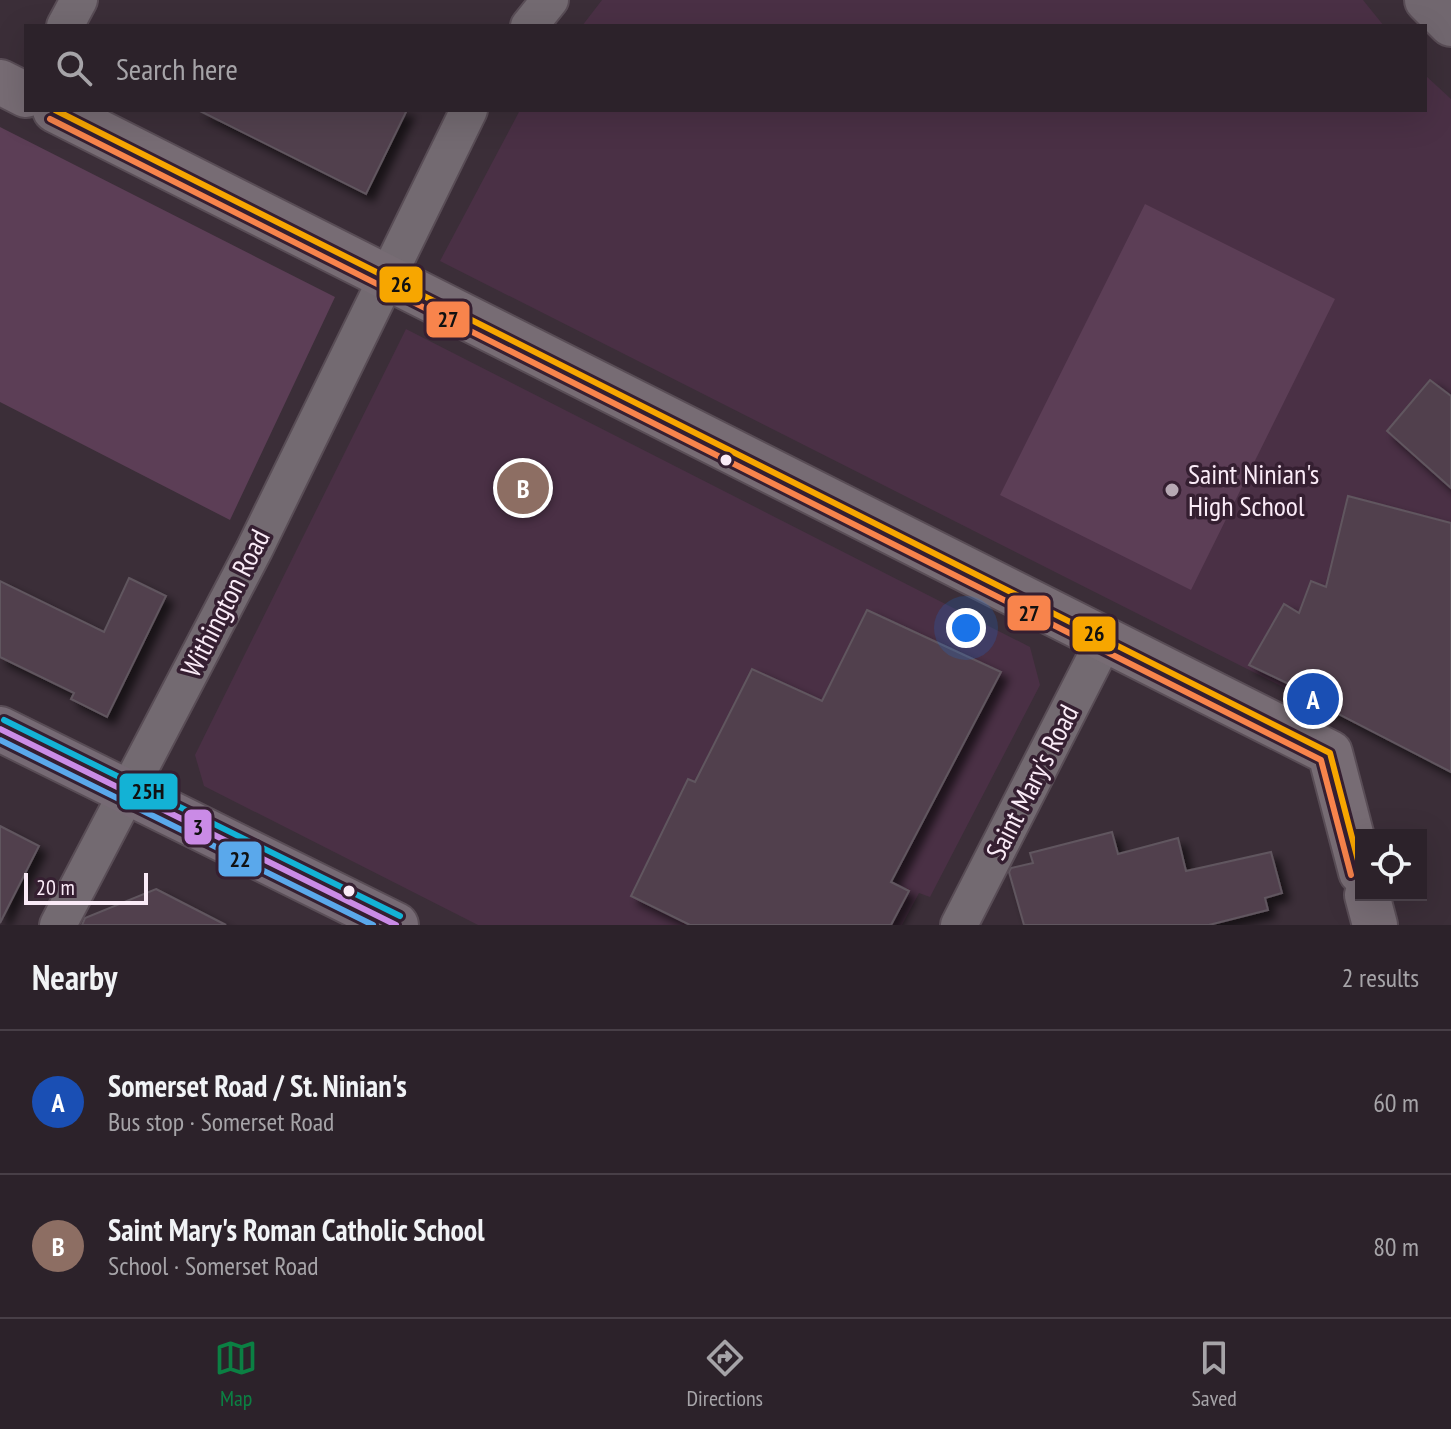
<!DOCTYPE html>
<html lang="en">
<head>
<meta charset="utf-8">
<style>
	:root { --surface:#2c222a; --page:#342a32; --text:#f1f3f6; --muted:#a6a4a8; --line:#483f47; --accent:#0b8043 }
	body { margin:0; font-family:"PT Sans Narrow",sans-serif; background:var(--page); color:var(--text) }
	.controls { position:absolute; right:24px; bottom:24px; display:grid; overflow:hidden; border-radius:0px; box-shadow:0 8px 32px #0002 }
	.controls button { width:72px; height:72px; display:grid; place-items:center; padding:0; border:0; border-bottom:2px solid var(--line); background:var(--surface); color:var(--text); font:40px sans-serif }
	.scale { position:absolute; left:24px; bottom:20px; width:124px; box-sizing:border-box; padding-left:8px; border:4px solid #faebf7; border-top:0; font-size:22px; line-height:28px; white-space:nowrap; color:#faebf7; -webkit-text-stroke:6px #351f31; paint-order:stroke }
	.you { position:absolute; left:966px; top:628px; width:28px; height:28px; margin:-20px; border:6px solid #fff; border-radius:50%; background:#1a73e8; box-shadow:0 0 0 12px #1a73e833 }
	.badge { display:grid; place-items:center; width:52px; height:52px; border-radius:50%; background:var(--accent); color:#fff; font-size:26px; font-weight:700 }
	.pin { position:absolute; translate:-50% -50%; border:4px solid #fff; box-shadow:0 2px 8px #0006 }
	.list { margin:0; padding:0; list-style:none }
	h2 { display:flex; justify-content:space-between; align-items:center; height:104px; margin:0; padding:0 32px; font-size:34px }
	h2 small { font-size:26px; font-weight:400; color:var(--muted) }
	.list li { display:grid; grid-template-columns:52px 1fr auto; gap:24px; align-items:center; box-sizing:border-box; height:144px; padding:0 32px; border-top:2px solid var(--line) }
	.list b { display:block; font-size:30px; white-space:nowrap }
	.list p { margin:0; font-size:26px; white-space:nowrap; color:var(--muted) }
	.list em { font-size:26px; font-style:normal; color:var(--muted) }
	.icon { flex:none; width:44px; height:44px; fill:none; stroke:currentColor; stroke-width:2; stroke-linecap:round; stroke-linejoin:round }
	.map { position:relative; flex:none; width:1451px; height:925px; overflow:hidden }
	.search { position:absolute; background:var(--surface); box-shadow:0 8px 32px #0002; left:24px; right:24px; top:24px; height:88px; display:flex; align-items:center; gap:20px; box-sizing:border-box; padding:0 28px; border-radius:0px; color:var(--muted); font-size:30px }
	.sheet { height:392px; background:var(--surface) }
	nav { display:flex; justify-content:space-around; align-items:center; box-sizing:border-box; height:112px; border-top:2px solid var(--line); background:var(--surface); font-size:22px; color:var(--muted) }
	nav a { display:grid; justify-items:center; gap:4px }
	nav .on { color:var(--accent) }
	.map>svg:first-child { display:block }
	.built { fill:#4a3045 }
	.green { fill:#5c3e56 }
	.building { fill:#51414e; stroke:#61565f; stroke-width:2; filter:url(#shadow) }
	.lines { fill:none; stroke-linecap:round; stroke-linejoin:round }
	.street-casing { stroke:#594d56; stroke-width:40 }
	.secondary-casing { stroke:#594d56; stroke-width:48 }
	.primary-casing { stroke:#594d56; stroke-width:48 }
	.highway-casing { stroke:#594d56; stroke-width:48 }
	.street { stroke:#736a71; stroke-width:36 }
	.secondary { stroke:#776c74; stroke-width:44 }
	.primary { stroke:#766a74; stroke-width:44 }
	.highway { stroke:#71676f; stroke-width:44 }
	.bus-1-casing { stroke:#351f31; stroke-width:12 }
	.bus-2-casing { stroke:#351f31; stroke-width:12 }
	.bus-3-casing { stroke:#351f31; stroke-width:12 }
	.bus-4-casing { stroke:#351f31; stroke-width:12 }
	.bus-5-casing { stroke:#351f31; stroke-width:12 }
	.bus-1 { stroke:#f7a600; stroke-width:6 }
	.bus-2 { stroke:#f8844c; stroke-width:6 }
	.bus-3 { stroke:#ca8be6; stroke-width:6 }
	.bus-4 { stroke:#5aa8eb; stroke-width:6 }
	.bus-5 { stroke:#13b2d5; stroke-width:6 }
	.bus-dot { fill:#faebf7; stroke:#351f31; stroke-width:3 }
	.poi-dot { fill:#b7a9b4; stroke:#351f31; stroke-width:3 }
	.labels { text-anchor:middle; stroke-width:7; stroke-linejoin:round; paint-order:stroke }
	.poi-label { font-size:28px; fill:#faebf7; stroke:#351f31; text-anchor:start }
	.street-label { font-size:28px; fill:#faebf7; stroke:#351f31 }
	.line-badge { stroke:#351f31; stroke-width:3 }
	.pale-badge-label { font-size:22px; text-anchor:middle; font-weight:bold; fill:#111 }
</style>
</head>
<body>
<div class="map">
<svg width="1451" height="925" viewBox="0 0 1451 925">
	<defs>
		<filter id="shadow"><feDropShadow dx="7" dy="7" stdDeviation="4" flood-color="#0009"/></filter>
	</defs>
	<rect width="100%" height="100%" fill="#3b2e38"/>
	<!-- built -->
	<path class="built" d="M 602,0 L 1363,0 L 1384,26 L 582,26 Z
		M 1425,75 L 1451,99 L 1451,772 L 440,261 L 520,110 L 1425,110 Z
		M 406,329 L 1030,647 L 1040,685 L 930,897 L 919,893 L 902,925 L 478,925 L 204,786 L 195,755 Z"/>
	<!-- green -->
	<path class="green" d="M 0,127 L 335,297 L 230,520 L 0,402 Z
		M 1145,204 L 1335,299 L 1191,590 L 1000,495 Z"/>
	<!-- building -->
	<path class="building" d="M 198,110 L 407,110 L 366,194 Z
		M 1430,380 L 1451,396 L 1451,488 L 1387,431 Z
		M 1348,496 L 1451,523 L 1451,772 L 1313,701 L 1316,697 L 1249,665 L 1284,604 L 1299,613 L 1311,581 L 1326,587 Z
		M 129,578 L 166,596 L 107,717 L 71,699 L 74,693 L 0,657 L 0,581 L 104,632 Z
		M 867,610 L 1001,672 L 891,882 L 909,891 L 891,925 L 690,925 L 631,896 L 688,779 L 695,782 L 752,669 L 822,701 Z
		M 0,826 L 39,846 L 0,923 Z
		M 1112,832 L 1118,854 L 1178,838 L 1186,871 L 1271,852 L 1282,893 L 1265,898 L 1268,910 L 1209,925 L 1024,925 L 1009,872 L 1011,868 L 1033,863 L 1030,853 Z
		M 156,889 L 226,925 L 82,925 L 85,918 Z"/>
	<g class="lines">
		<defs>
			<path id="street" d="M 65,26 L 79,0
				M 529,26 L 550,0
				M 58,925 L 254,550 L 469,110
				M 959,925 L 1105,639"/>
			<path id="secondary" d="M 0,82 L 26,95
				M 55,110 L 1330,753 L 1361,872
				M 1367,895 L 1375,925"/>
			<path id="primary" d="M 0,729 L 396,925"/>
			<path id="highway" d="M 1427,0 L 1451,24"/>
		</defs>
		<!-- street casing -->
		<use href="#street" class="street-casing"/>
		<!-- secondary casing -->
		<use href="#secondary" class="secondary-casing"/>
		<!-- primary casing -->
		<use href="#primary" class="primary-casing"/>
		<!-- highway casing -->
		<use href="#highway" class="highway-casing"/>
		<!-- street -->
		<use href="#street" class="street"/>
		<!-- secondary -->
		<use href="#secondary" class="secondary"/>
		<!-- primary -->
		<use href="#primary" class="primary"/>
		<!-- highway -->
		<use href="#highway" class="highway"/>
		<defs>
			<path id="bus-1" d="M 55,110 L 1330,753 L 1361,872"/>
			<path id="bus-2" d="M 50,119 L 1321,760 L 1351,875"/>
			<path id="bus-3" d="M 0,729 L 396,925"/>
			<path id="bus-4" d="M 0,740 L 373,925"/>
			<path id="bus-5" d="M 4,720 L 400,916"/>
		</defs>
		<!-- bus-1 casing -->
		<use href="#bus-1" class="bus-1-casing"/>
		<!-- bus-2 casing -->
		<use href="#bus-2" class="bus-2-casing"/>
		<!-- bus-3 casing -->
		<use href="#bus-3" class="bus-3-casing"/>
		<!-- bus-4 casing -->
		<use href="#bus-4" class="bus-4-casing"/>
		<!-- bus-5 casing -->
		<use href="#bus-5" class="bus-5-casing"/>
		<!-- bus-1 -->
		<use href="#bus-1" class="bus-1"/>
		<!-- bus-2 -->
		<use href="#bus-2" class="bus-2"/>
		<!-- bus-3 -->
		<use href="#bus-3" class="bus-3"/>
		<!-- bus-4 -->
		<use href="#bus-4" class="bus-4"/>
		<!-- bus-5 -->
		<use href="#bus-5" class="bus-5"/>
	</g>
	<!-- markers -->
	<g class="bus-dot">
		<circle cx="726" cy="460" r="7"/>
		<circle cx="349" cy="891" r="7"/>
	</g>
	<circle class="poi-dot" cx="1172" cy="490" r="8"/>
	<g class="labels">
		<!-- poi labels -->
		<g class="poi-label">
			<text x="1188" y="484">Saint Ninian's<tspan x="1188" dy="32">High School</tspan></text>
		</g>
		<!-- street labels -->
		<g class="street-label">
			<text transform="translate(225 603) rotate(-63)" y="10">Withington Road</text>
			<text transform="translate(1032 782) rotate(-63)" y="10">Saint Mary's Road</text>
		</g>
	</g>
	<g class="line-badge">
		<rect x="378" y="265" width="46" height="39" rx="8" fill="#f7a600"/>
		<rect x="425" y="300" width="46" height="39" rx="8" fill="#f8844c"/>
		<rect x="1006" y="594" width="46" height="38" rx="8" fill="#f8844c"/>
		<rect x="1071" y="615" width="46" height="38" rx="8" fill="#f7a600"/>
		<rect x="118" y="772" width="61" height="39" rx="8" fill="#13b2d5"/>
		<rect x="183" y="808" width="30" height="38" rx="8" fill="#ca8be6"/>
		<rect x="217" y="840" width="46" height="38" rx="8" fill="#5aa8eb"/>
	</g>
	<g class="pale-badge-label">
		<text x="401" y="292">26</text>
		<text x="448" y="327">27</text>
		<text x="1029" y="621">27</text>
		<text x="1094" y="641">26</text>
		<text x="148" y="799">25H</text>
		<text x="198" y="835">3</text>
		<text x="240" y="867">22</text>
	</g>
</svg>
<div class="controls">
<button><svg class="icon" aria-label="locate" viewBox="0 0 24 24"><circle cx="12" cy="12" r="6"/><path d="M12 2v4M12 18v4M2 12h4M18 12h4"/></svg></button>
</div>
<div class="scale">20 m</div>
<div class="you"></div>
<div class="pin badge" style="left:1313px;top:699px;background:#1a4fb4">A</div>
<div class="pin badge" style="left:523px;top:488px;background:#8d6e63">B</div>
<div class="search"><svg class="icon" aria-label="search" viewBox="0 0 24 24"><circle cx="10" cy="10" r="6"/><path d="M15 15l6 6"/></svg>Search here</div>
</div>
<section class="sheet">
<h2>Nearby<small>2 results</small></h2>
<ul class="list">
<li><span class="badge" style="background:#1a4fb4">A</span><div><b>Somerset Road / St. Ninian's</b><p>Bus stop · Somerset Road</p></div><em>60 m</em></li>
<li><span class="badge" style="background:#8d6e63">B</span><div><b>Saint Mary's Roman Catholic School</b><p>School · Somerset Road</p></div><em>80 m</em></li>
</ul>
</section>
<nav>
<a class="on"><svg class="icon" aria-label="map" viewBox="0 0 24 24"><path d="M3 6l6-2 6 2 6-2v14l-6 2-6-2-6 2zM9 4v14M15 6v14"/></svg>Map</a>
<a><svg class="icon" aria-label="directions" viewBox="0 0 24 24"><path d="M12 3l9 9-9 9-9-9zM9 14v-3h6M13 9l2 2-2 2"/></svg>Directions</a>
<a><svg class="icon" aria-label="saved" viewBox="0 0 24 24"><path d="M7 4h10v16l-5-4-5 4z"/></svg>Saved</a>
</nav>
</body>
</html>
